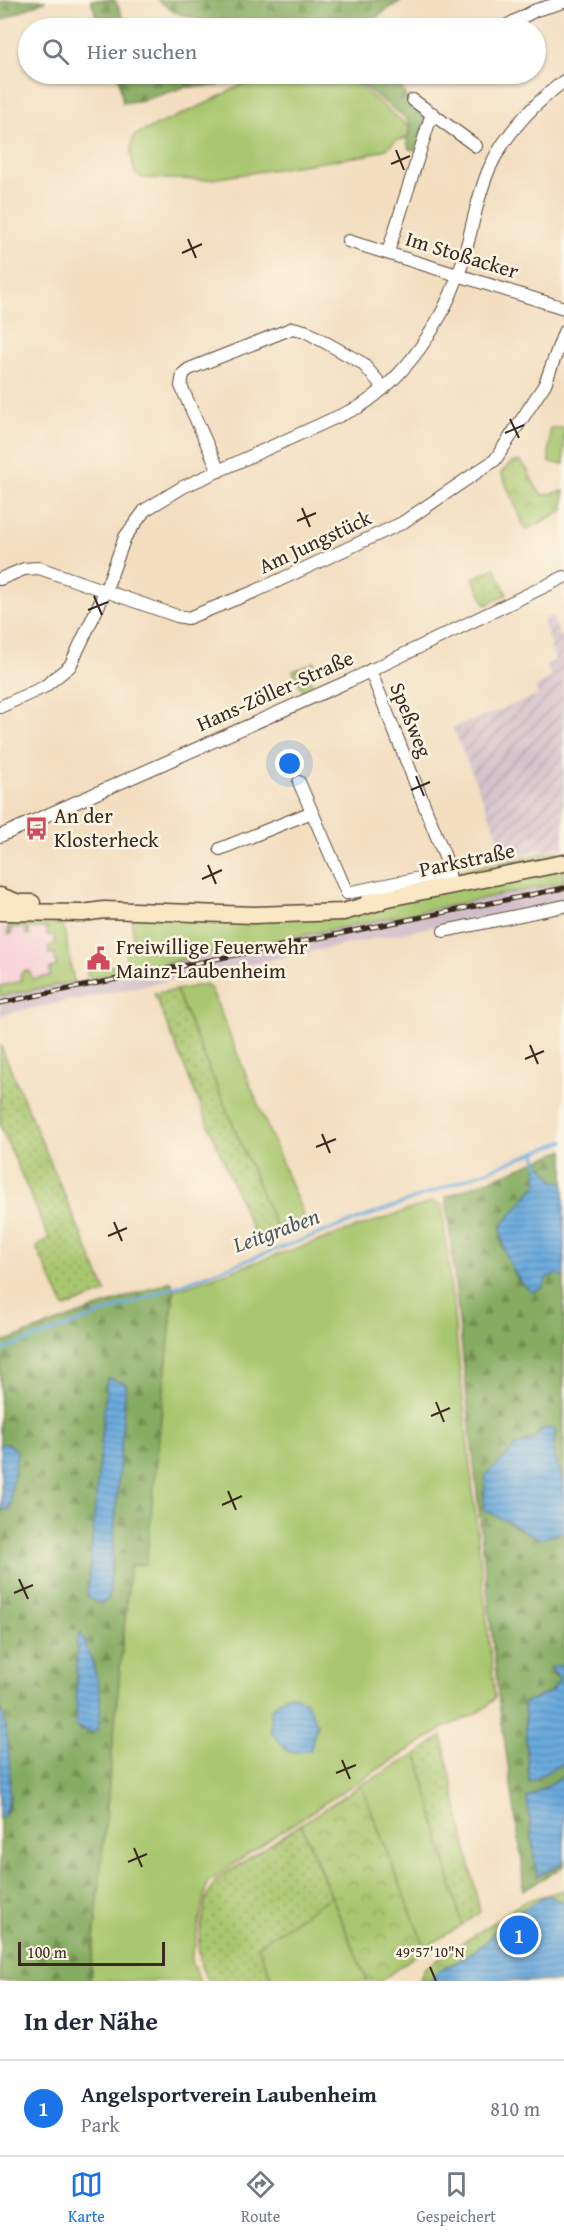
<!DOCTYPE html>
<html lang="de">
<head>
<meta charset="utf-8">
<style>
	:root { --surface:#fff; --page:#f6f6f7; --text:#1f2937; --muted:#747a83; --line:#e0e1e3; --accent:#1a73e8 }
	body { margin:0; font-family:"Gentium Book Plus",serif; background:var(--page); color:var(--text) }
	.scale { position:absolute; left:18px; bottom:15px; width:147px; box-sizing:border-box; padding-left:6px; border:3px solid #3b2a1e; border-top:0; font-size:16px; line-height:21px; white-space:nowrap; color:#3b2a1e; -webkit-text-stroke:4px #fcf5e5; paint-order:stroke }
	.you { position:absolute; left:290px; top:764px; width:21px; height:21px; margin:-15px; border:4px solid #fff; border-radius:50%; background:#1a73e8; box-shadow:0 0 0 9px #1a73e833 }
	.badge { display:grid; place-items:center; width:39px; height:39px; border-radius:50%; background:var(--accent); color:#fff; font-size:20px; font-weight:700 }
	.pin { position:absolute; translate:-50% -50%; border:3px solid #fff; box-shadow:0 2px 6px #0006 }
	.list { margin:0; padding:0; list-style:none }
	h2 { display:flex; justify-content:space-between; align-items:center; height:78px; margin:0; padding:0 24px; font-size:26px }
	h2 small { font-size:20px; font-weight:400; color:var(--muted) }
	.list li { display:grid; grid-template-columns:39px 1fr auto; gap:18px; align-items:center; box-sizing:border-box; height:96px; padding:0 24px; border-top:2px solid var(--line) }
	.list b { display:block; font-size:22px; white-space:nowrap }
	.list p { margin:0; font-size:20px; white-space:nowrap; color:var(--muted) }
	.list em { font-size:20px; font-style:normal; color:var(--muted) }
	.icon { flex:none; width:33px; height:33px; fill:none; stroke:currentColor; stroke-width:2; stroke-linecap:round; stroke-linejoin:round }
	.map { position:relative; flex:none; width:564px; height:1981px; overflow:hidden }
	.search { position:absolute; background:var(--surface); box-shadow:0 2px 4px #0004; left:18px; right:18px; top:18px; height:66px; display:flex; align-items:center; gap:15px; box-sizing:border-box; padding:0 21px; border-radius:33px; color:var(--muted); font-size:22px }
	.sheet { height:174px; background:var(--surface) }
	nav { display:flex; justify-content:space-around; align-items:center; box-sizing:border-box; height:84px; border-top:2px solid var(--line); background:var(--surface); font-size:16px; color:var(--muted) }
	nav a { display:grid; justify-items:center; gap:3px }
	nav .on { color:var(--accent) }
	.map>svg:first-child { display:block }
	.built { fill:#f6cfd6 }
	.industrial { fill:url(#industrial-furrows) }
	.railway { fill:#d1bdc9 }
	.grass { fill:#a9c76f; stroke:#727846; stroke-width:1.5 }
	.forest { fill:url(#forest-firs); stroke:#606b40; stroke-width:1.5; fill-rule:evenodd }
	.park { fill:url(#park-crowns); stroke:#727846; stroke-width:1.5 }
	.garden { fill:url(#garden-dots); stroke:#727846; stroke-width:1.5 }
	.water { fill:url(#water-rules); stroke:#536a7e; stroke-width:1.5 }
	.lines { fill:none; stroke-linecap:round; stroke-linejoin:round }
	.stream { stroke:#6baade; stroke-width:3 }
	.minor-casing { stroke:#574536; stroke-width:14 }
	.secondary-casing { stroke:#574536; stroke-width:19 }
	.minor { stroke:#fff; stroke-width:12 }
	.secondary { stroke:#fae7c3; stroke-width:16 }
	.rail-casing { stroke:#3b2a1e; stroke-width:5 }
	.rail { stroke:#fcf5e5; stroke-width:3; stroke-dasharray:9; stroke-linecap:butt }
	.ticks { fill:none; stroke:#3b2a1e; stroke-width:2 }
	.labels { text-anchor:middle; stroke-width:5; stroke-linejoin:round; paint-order:stroke }
	.street-label { font-size:21px; fill:#3b2a1e; stroke:#fcf5e5 }
	.poi-label { font-size:21px; fill:#3b2a1e; stroke:#fcf5e5; text-anchor:start }
	.water-label { font-size:22px; font-style:italic; fill:#4c5761; stroke:#fcf5e5 }
	.ticks-label { font-size:15px; text-anchor:middle; fill:#3b2a1e; stroke:#fcf5e5; stroke-width:5; stroke-linejoin:round; paint-order:stroke }
</style>
</head>
<body>
<div class="map">
<svg width="564" height="1981" viewBox="0 0 564 1981">
	<defs>
		<pattern id="industrial-furrows" width="10" height="10" patternUnits="userSpaceOnUse" patternTransform="scale(1.5)"><rect width="10" height="10" fill="#d1bdc9"/><path d="M-1 1l2-2M0 10L10 0M9 11l2-2" fill="none" stroke="#ab9aa3"/></pattern>
		<pattern id="forest-firs" width="22" height="20" patternUnits="userSpaceOnUse" patternTransform="scale(1.5)"><rect width="22" height="20" fill="#86ac62"/><path d="M5 1l3.5 6h-7zM16 11l3.5 6h-7z" fill="#6f8c50"/></pattern>
		<pattern id="park-crowns" width="20" height="18" patternUnits="userSpaceOnUse" patternTransform="scale(1.5)"><rect width="20" height="18" fill="#a9c76f"/><path d="M2 6a3 3 0 1 1 6 0M12 15a3 3 0 1 1 6 0" fill="none" stroke="#8ba25b"/></pattern>
		<pattern id="garden-dots" width="8" height="8" patternUnits="userSpaceOnUse" patternTransform="scale(1.5)"><rect width="8" height="8" fill="#a9c76f"/><path d="M2 2h.1M6 6h.1" fill="none" stroke="#8ba25b" stroke-width="1.8" stroke-linecap="round"/></pattern>
		<pattern id="water-rules" width="6" height="5" patternUnits="userSpaceOnUse" patternTransform="scale(1.5)"><rect width="6" height="5" fill="#6baade"/><path d="M0 2.5h6" fill="none" stroke="#598bb3"/></pattern>
	</defs>
	<rect width="100%" height="100%" fill="#fcf5e5"/>
	<filter id="ink" filterUnits="userSpaceOnUse"><feTurbulence type="fractalNoise" baseFrequency=".0167" numOctaves="2"/><feDisplacementMap in="SourceGraphic" scale="12" xChannelSelector="R" yChannelSelector="G"/><feConvolveMatrix kernelMatrix="1 2 1 2 8 2 1 2 1" color-interpolation-filters="sRGB"/></filter>
	<filter id="wash" filterUnits="userSpaceOnUse"><feTurbulence type="fractalNoise" baseFrequency=".008" numOctaves="4" result="noise"/><feDisplacementMap in="SourceGraphic" scale="24" xChannelSelector="R" yChannelSelector="G"/><feGaussianBlur stdDeviation="1.35" result="paint"/><feColorMatrix in="noise" values="0 0 0 0 0 0 0 0 0 0 0 0 0 0 0 0 0 1.4 0 .05"/><feComposite in="paint" operator="in"/></filter>
	<g filter="url(#wash)">
		<rect width="100%" height="100%" fill="#f3dec0"/>
		<!-- built -->
		<path class="built" d="M 69,918 L 70,925 L 63,925 L 74,982 L 0,996 L 0,919 Z"/>
		<!-- industrial -->
		<path class="industrial" d="M 552,616 L 560,637 L 564,636 L 564,847 L 507,857 L 453,728 L 538,695 L 535,688 L 551,678 L 546,664 L 555,661 L 543,620 Z"/>
		<!-- railway -->
		<path class="railway" d="M 564,882 L 564,899 L 544,904 L 0,1015 L 0,996 Z"/>
		<!-- grass -->
		<path class="grass" d="M 262,74 C 286,73 318,69 341,74 C 346,75 404,122 409,128 L 408,138 L 397,140 L 386,149 L 367,155 L 204,180 L 143,178 L 135,173 C 132,160 128,147 135,135 L 207,103 Z
			M 550,428 L 564,428 L 564,464 L 549,463 Z
			M 550,852 L 564,852 L 564,858 L 463,876 L 457,872 Z
			M 564,869 L 564,882 L 129,971 L 88,978 L 86,971 L 127,963 L 124,943 L 133,940 L 132,916 L 256,920 Z
			M 8,923 L 63,924 L 74,982 L 0,996 L 0,986 L 22,981 L 20,975 L 24,971 L 29,971 L 33,979 L 50,976 L 50,968 L 56,967 L 55,953 L 49,954 L 48,947 L 55,944 L 54,935 L 47,935 L 47,928 L 29,928 L 29,935 L 26,934 L 26,928 L 12,927 L 11,934 L 8,934 Z
			M 206,984 L 211,989 L 304,1217 L 300,1225 L 279,1234 L 176,990 Z
			M 432,1202 L 442,1205 L 495,1697 C 485,1714 458,1720 441,1730 C 362,1779 283,1828 207,1883 L 191,1962 L 200,1981 L 90,1981 L 130,1566 L 146,1564 L 174,1290 Z
			M 417,1754 L 462,1925 L 425,1948 L 361,1785 Z
			M 331,1896 L 367,1981 L 273,1981 L 258,1946 Z"/>
		<!-- forest -->
		<path class="forest" d="M 6,0 L 46,0 L 0,21 L 0,3 Z
			M 91,0 L 115,0 L 128,28 L 100,28 Z
			M 158,0 L 402,0 L 367,23 L 370,28 L 201,28 L 201,20 L 174,12 Z
			M 118,74 L 246,74 L 216,86 L 185,87 L 144,100 L 123,103 Z
			M 347,74 L 394,74 L 410,103 L 425,113 L 426,119 L 416,150 L 409,149 L 407,141 L 411,127 L 403,116 Z
			M 564,1150 L 564,1182 L 554,1182 L 542,1165 L 537,1166 L 538,1183 L 501,1227 L 502,1245 L 520,1284 L 558,1274 L 564,1278 L 564,1484 L 553,1452 L 555,1433 L 540,1431 L 534,1439 L 515,1447 L 509,1523 C 523,1533 547,1541 564,1532 L 564,1665 L 553,1673 L 560,1680 L 549,1693 L 524,1703 L 529,1781 L 564,1763 L 564,1776 L 527,1798 L 537,1876 L 564,1862 L 564,1866 L 523,1890 L 522,1861 L 499,1703 L 446,1197 Z
			M 171,1281 L 174,1290 L 146,1564 L 130,1566 L 90,1981 L 0,1981 L 0,1816 L 6,1814 L 10,1802 L 5,1718 L 0,1707 L 0,1511 L 11,1506 L 9,1490 L 15,1474 L 0,1444 L 0,1343 ZM 107,1378 L 126,1384 L 109,1598 ZM 80,1633 L 94,1665 L 82,1731 L 76,1725 L 77,1640 Z"/>
		<!-- park -->
		<path class="park" d="M 519,461 C 531,468 531,487 543,495 L 564,491 L 564,510 L 526,530 L 501,473 L 511,463 Z
			M 361,1785 L 425,1948 L 381,1981 L 367,1981 L 301,1824 Z
			M 564,1890 L 564,1981 L 419,1981 L 424,1969 L 525,1901 Z"/>
		<!-- garden -->
		<path class="garden" d="M 495,568 L 507,595 L 486,605 L 473,578 Z
			M 314,662 L 318,669 L 308,674 L 313,687 L 303,692 L 293,671 Z
			M 176,990 L 279,1234 L 257,1242 L 154,993 Z
			M 0,1044 L 106,1292 L 65,1308 L 36,1247 L 49,1238 L 0,1125 Z
			M 442,1736 L 480,1912 L 462,1925 L 417,1754 Z
			M 301,1824 L 331,1896 L 258,1946 L 273,1981 L 208,1981 L 201,1966 L 198,1946 L 206,1899 L 216,1880 Z"/>
		<!-- water -->
		<path class="water" d="M 542,1165 L 554,1181 L 564,1182 L 564,1278 L 558,1274 L 547,1277 L 543,1288 L 532,1292 C 513,1279 502,1250 501,1227 L 538,1183 L 536,1166 Z
			M 107,1378 L 126,1383 L 109,1598 L 102,1603 L 97,1603 L 87,1596 Z
			M 553,1428 L 555,1433 L 553,1452 L 564,1484 L 564,1532 L 540,1539 L 483,1509 L 486,1475 L 515,1447 L 534,1439 L 543,1429 Z
			M 0,1444 L 10,1445 L 17,1451 C 16,1470 9,1486 11,1506 L 2,1511 Z
			M 81,1632 C 93,1663 106,1696 98,1730 L 90,1733 L 76,1726 L 77,1640 Z
			M 564,1665 L 564,1763 L 529,1782 L 524,1703 L 549,1693 L 560,1680 L 550,1667 Z
			M 286,1695 C 304,1692 311,1710 317,1724 L 310,1751 L 289,1752 L 271,1732 L 270,1710 Z
			M 0,1707 C 9,1720 15,1806 3,1817 L 0,1816 Z
			M 564,1776 L 564,1862 L 537,1876 L 527,1798 Z
			M 547,1895 L 564,1902 L 564,1981 L 430,1981 L 438,1970 L 459,1961 L 486,1942 L 501,1922 Z"/>
		<g class="lines">
			<!-- stream -->
			<path class="stream" d="M 535,1154 L 539,1166
				M 0,1351 L 430,1193 L 564,1141"/>
		</g>
	</g>
	<g filter="url(#ink)">
		<g class="lines">
			<defs>
				<path id="minor" d="M 502,28 L 536,10 L 564,2
					M 413,100 L 476,146
					M 348,241 L 564,308
					M 388,252 L 432,113
					M 219,471 L 181,386 L 183,374 L 189,369 L 293,328 L 305,331 L 362,363 L 384,388
					M 0,579 L 24,569 L 39,568 L 177,616 L 188,618 L 256,591 L 402,523 L 495,460 L 545,384 L 564,332
					M 370,670 L 445,857 L 450,879
					M 0,707 L 44,687 L 70,666 L 105,592 L 125,537 L 145,510 L 183,487 L 359,407 C 406,377 441,325 459,273 C 471,239 475,200 490,167 C 506,133 534,104 564,81
					M 299,782 L 312,812
					M 0,836 L 349,681 L 564,577
					M 220,849 L 312,812 L 347,893 L 449,872
					M 444,931 L 564,906"/>
				<path id="secondary" d="M 0,896 L 19,903 L 32,903
					M 368,902 L 564,863
					M 0,912 L 83,913 L 104,910 L 254,915 L 343,912 L 379,902"/>
			</defs>
			<!-- minor casing -->
			<use href="#minor" class="minor-casing"/>
			<!-- secondary casing -->
			<use href="#secondary" class="secondary-casing"/>
			<!-- minor -->
			<use href="#minor" class="minor"/>
			<!-- secondary -->
			<use href="#secondary" class="secondary"/>
			<defs>
				<path id="rail" d="M 0,1003 L 564,888"/>
			</defs>
			<!-- rail casing -->
			<use href="#rail" class="rail-casing"/>
			<!-- rail -->
			<use href="#rail" class="rail"/>
		</g>
	</g>
	<!-- ticks -->
	<path class="ticks" d="M 396,150 L 404,170M 391,164 L 410,156M 188,239 L 196,258M 182,253 L 202,244M 510,419 L 519,438M 505,433 L 524,425M 302,508 L 310,527M 297,521 L 316,513M 94,596 L 102,615M 88,610 L 108,602M 416,776 L 424,796M 411,790 L 430,782M 208,865 L 216,884M 202,879 L 222,870M 530,1045 L 538,1064M 525,1059 L 544,1051M 322,1134 L 330,1153M 316,1147 L 336,1139M 114,1222 L 122,1241M 108,1236 L 127,1228M 436,1402 L 444,1422M 431,1416 L 450,1408M 228,1491 L 236,1510M 222,1505 L 242,1496M 19,1579 L 28,1599M 14,1593 L 33,1585M 342,1760 L 350,1779M 336,1773 L 356,1765M 134,1848 L 142,1867M 128,1862 L 147,1854M 430,1967 L 436,1981"/>
	<!-- icons -->
	<defs>
		<symbol id="bus-bare" viewBox="-9 -9 18 18"><path d="M-5-6H5V4H4V6H2V4H-2V6H-4V4H-5ZM-3.5-4V0h7V-4ZM-3.5 1.2v1.5H-2V1.2ZM2 1.2v1.5H3.5V1.2Z" fill="#d1495b" stroke="#fcf5e5" stroke-width="2.5" paint-order="stroke"/></symbol>
		<symbol id="civic-bare" viewBox="-9 -9 18 18"><path d="M-.6-6.5H3V-4.5H.6V-3L4-1V1h2V6H-6V1h2V-1L-.6-3ZM-1.2 2.5V6h2.4V2.5Z" fill="#d1495b" stroke="#fcf5e5" stroke-width="2.5" paint-order="stroke"/></symbol>
	</defs>
	<g fill-rule="evenodd">
		<use href="#bus-bare" x="20" y="812" width="33" height="33"/>
		<use href="#civic-bare" x="82" y="942" width="33" height="33"/>
	</g>
	<g class="labels">
		<!-- street labels -->
		<g class="street-label">
			<text transform="translate(462 255) rotate(17)" y="7">Im Stoßacker</text>
			<text transform="translate(315 542) rotate(-25)" y="7">Am Jungstück</text>
			<text transform="translate(275 691) rotate(-24)" y="7">Hans-Zöller-Straße</text>
			<text transform="translate(411 720) rotate(68)" y="7">Speßweg</text>
			<text transform="translate(467 860) rotate(-12)" y="7">Parkstraße</text>
		</g>
		<!-- poi labels -->
		<g class="poi-label">
			<text x="54" y="823">An der<tspan x="54" dy="24">Klosterheck</tspan></text>
			<text x="116" y="954">Freiwillige Feuerwehr<tspan x="116" dy="24">Mainz-Laubenheim</tspan></text>
		</g>
		<!-- water labels -->
		<g class="water-label">
			<text transform="translate(276 1230) rotate(-20)" y="8">Leitgraben</text>
		</g>
	</g>
	<g class="ticks-label">
		<text x="430" y="1957">49°57'10"N</text>
	</g>
</svg>
<div class="scale">100 m</div>
<div class="you"></div>
<div class="pin badge" style="left:519px;top:1935px">1</div>
<div class="search"><svg class="icon" aria-label="search" viewBox="0 0 24 24"><circle cx="10" cy="10" r="6"/><path d="M15 15l6 6"/></svg>Hier suchen</div>
</div>
<section class="sheet">
<h2>In der Nähe<small></small></h2>
<ul class="list">
<li><span class="badge">1</span><div><b>Angelsportverein Laubenheim</b><p>Park</p></div><em>810 m</em></li>
</ul>
</section>
<nav>
<a class="on"><svg class="icon" aria-label="map" viewBox="0 0 24 24"><path d="M3 6l6-2 6 2 6-2v14l-6 2-6-2-6 2zM9 4v14M15 6v14"/></svg>Karte</a>
<a><svg class="icon" aria-label="directions" viewBox="0 0 24 24"><path d="M12 3l9 9-9 9-9-9zM9 14v-3h6M13 9l2 2-2 2"/></svg>Route</a>
<a><svg class="icon" aria-label="saved" viewBox="0 0 24 24"><path d="M7 4h10v16l-5-4-5 4z"/></svg>Gespeichert</a>
</nav>
</body>
</html>
